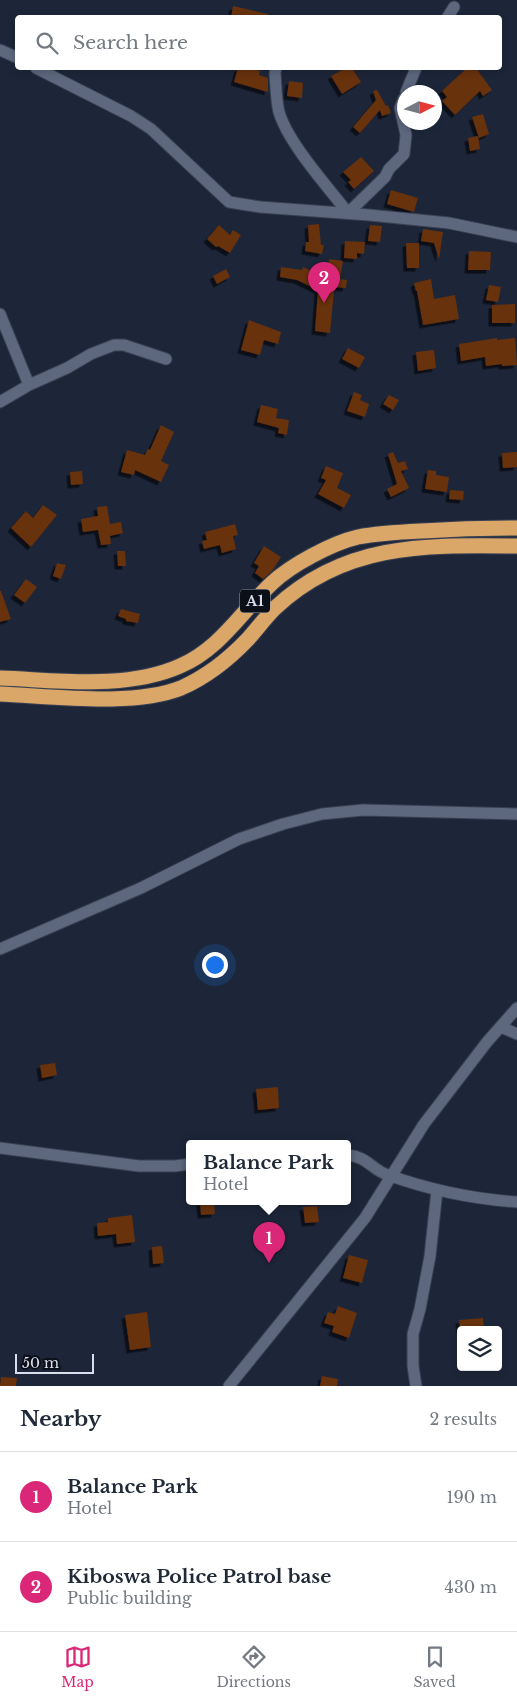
<!DOCTYPE html>
<html lang="en">
<head>
<meta charset="utf-8">
<style>
	:root { --surface:#fff; --page:#f2f2f3; --text:#1f2937; --muted:#747a83; --line:#e0e1e3; --accent:#db2777 }
	body { margin:0; font-family:"Libre Baskerville",serif; background:var(--page); color:var(--text) }
	.controls { position:absolute; right:15px; bottom:15px; display:grid; overflow:hidden; border-radius:5px; box-shadow:0 2px 8px #0003 }
	.controls button { width:45px; height:45px; display:grid; place-items:center; padding:0; border:0; border-bottom:1px solid var(--line); background:var(--surface); color:var(--text); font:25px sans-serif }
	.compass { position:absolute; left:397px; top:85px; width:45px; height:45px; border-radius:50%; background:var(--surface); box-shadow:0 2px 8px #0003; rotate:84deg }
	.scale { position:absolute; left:15px; bottom:12px; width:79px; box-sizing:border-box; padding-left:5px; border:2px solid #d8deeb; border-top:0; font-size:14px; line-height:18px; white-space:nowrap; color:#d8deeb; -webkit-text-stroke:4px #0b0f18; paint-order:stroke }
	.you { position:absolute; left:214px; top:964px; width:18px; height:18px; margin:-12px; border:4px solid #fff; border-radius:50%; background:#1a73e8; box-shadow:0 0 0 8px #1a73e833 }
	.badge { display:grid; place-items:center; width:32px; height:32px; border-radius:50%; background:var(--accent); color:#fff; font-size:16px; font-weight:700 }
	.pin { position:absolute; translate:-50% -41px; filter:drop-shadow(0 1px 2px #0008) }
	.pin::after { content:''; position:absolute; top:26px; width:18px; height:15px; background:inherit; clip-path:polygon(0 0,100% 0,50% 100%) }
	.popup { position:absolute; left:186px; top:1140px; width:165px; height:65px; box-sizing:border-box; display:grid; place-content:center; border-radius:5px; background:var(--surface); filter:drop-shadow(0 1px 4px #0005); font-size:16px; white-space:nowrap; color:var(--muted) }
	.popup b { font-size:19px; color:var(--text) }
	.popup::after { content:''; position:absolute; left:50%; top:100%; margin-left:-10px; border:10px solid transparent; border-top-color:var(--surface) }
	.list { margin:0; padding:0; list-style:none }
	h2 { display:flex; justify-content:space-between; align-items:center; height:65px; margin:0; padding:0 20px; font-size:21px }
	h2 small { font-size:16px; font-weight:400; color:var(--muted) }
	.list li { display:grid; grid-template-columns:32px 1fr auto; gap:15px; align-items:center; box-sizing:border-box; height:90px; padding:0 20px; border-top:1px solid var(--line) }
	.list b { display:block; font-size:19px; white-space:nowrap }
	.list p { margin:0; font-size:16px; white-space:nowrap; color:var(--muted) }
	.list em { font-size:16px; font-style:normal; color:var(--muted) }
	.icon { flex:none; width:28px; height:28px; fill:none; stroke:currentColor; stroke-width:2; stroke-linecap:round; stroke-linejoin:round }
	.map { position:relative; flex:none; width:517px; height:1386px; overflow:hidden }
	.search { position:absolute; background:var(--surface); box-shadow:0 2px 8px #0003; left:15px; right:15px; top:15px; height:55px; display:flex; align-items:center; gap:12px; box-sizing:border-box; padding:0 18px; border-radius:5px; color:var(--muted); font-size:19px }
	.sheet { height:245px; background:var(--surface) }
	nav { display:flex; justify-content:space-around; align-items:center; box-sizing:border-box; height:70px; border-top:1px solid var(--line); background:var(--surface); font-size:14px; color:var(--muted) }
	nav a { display:grid; justify-items:center; gap:2px }
	nav .on { color:var(--accent) }
	.map>svg:first-child { display:block }
	.building { fill:#67300c; filter:url(#shadow) }
	.lines { fill:none; stroke-linecap:round; stroke-linejoin:round }
	.minor-casing { stroke:#394051; stroke-width:13 }
	.highway-casing { stroke:#394051; stroke-width:17 }
	.minor { stroke:#5d687f; stroke-width:11 }
	.highway { stroke:#dba769; stroke-width:15 }
	.labels { text-anchor:middle; stroke-width:4; stroke-linejoin:round; paint-order:stroke }
	.shield { fill:#0b0f18; stroke:#9aa0ac; stroke-width:1 }
	.shield-label { font-size:14px; font-weight:bold; fill:#d8deeb }
</style>
</head>
<body>
<div class="map">
<svg width="517" height="1386" viewBox="0 0 517 1386">
	<defs>
		<filter id="shadow"><feDropShadow dx="-3.5" dy="3.5" stdDeviation="0" flood-color="#0009"/></filter>
	</defs>
	<rect width="100%" height="100%" fill="#1d2639"/>
	<!-- building -->
	<path class="building" d="M 233,6 L 268,14 L 268,18 L 231,18 Z
		M 238,68 L 249,68 L 260,71 L 259,75 L 268,78 L 268,92 L 234,82 Z
		M 346,68 L 352,68 L 361,82 L 342,94 L 331,76 Z
		M 467,68 L 476,68 L 492,90 L 483,96 L 480,91 L 455,115 L 442,101 L 447,97 L 442,91 Z
		M 289,81 L 303,83 L 302,98 L 287,96 Z
		M 377,90 L 386,106 L 388,105 L 391,113 L 382,116 L 380,110 L 360,133 L 353,127 L 376,100 L 373,91 Z
		M 483,114 L 489,134 L 479,138 L 472,117 Z
		M 478,136 L 480,149 L 470,151 L 468,138 Z
		M 361,157 L 374,171 L 354,189 L 348,182 L 351,180 L 343,172 Z
		M 391,190 L 418,198 L 414,212 L 387,204 Z
		M 319,224 L 321,245 L 324,245 L 322,254 L 305,251 L 306,242 L 309,242 L 308,225 Z
		M 219,225 L 230,235 L 233,230 L 241,235 L 230,253 L 218,246 L 216,247 L 207,239 Z
		M 370,225 L 382,226 L 380,242 L 368,241 Z
		M 423,229 L 443,232 L 439,259 L 434,243 L 421,241 Z
		M 345,241 L 365,242 L 364,254 L 357,253 L 357,259 L 344,258 Z
		M 406,243 L 419,243 L 419,268 L 407,268 Z
		M 469,251 L 491,252 L 490,270 L 468,270 Z
		M 329,259 L 343,261 L 340,279 L 347,280 L 346,288 L 335,287 L 335,291 L 334,291 L 330,333 L 315,331 L 318,290 L 297,280 L 280,277 L 281,267 L 302,270 L 303,267 L 327,278 Z
		M 226,269 L 230,277 L 217,284 L 213,276 Z
		M 431,279 L 434,299 L 455,295 L 459,319 L 423,325 L 417,291 L 416,291 L 414,283 Z
		M 489,285 L 501,287 L 498,302 L 486,300 Z
		M 515,304 L 515,323 L 492,323 L 492,305 Z
		M 249,320 L 281,332 L 278,344 L 264,340 L 260,355 L 241,350 Z
		M 497,338 L 497,340 L 515,338 L 517,365 L 502,366 L 502,364 L 486,366 L 485,357 L 461,361 L 459,344 Z
		M 348,348 L 365,357 L 359,368 L 342,359 Z
		M 434,350 L 436,368 L 418,371 L 416,352 Z
		M 354,392 L 362,395 L 360,400 L 369,404 L 365,417 L 347,411 Z
		M 389,395 L 399,400 L 393,410 L 383,404 Z
		M 261,405 L 278,409 L 276,418 L 289,420 L 287,435 L 278,433 L 279,428 L 257,422 Z
		M 161,425 L 174,432 L 161,461 L 169,465 L 161,482 L 135,470 L 134,475 L 121,472 L 127,450 L 145,455 L 148,449 L 150,450 Z
		M 393,452 L 398,463 L 405,461 L 408,469 L 401,471 L 409,488 L 391,497 L 387,489 L 397,484 L 388,454 Z
		M 517,452 L 517,467 L 503,468 L 502,453 Z
		M 326,466 L 343,473 L 337,488 L 351,495 L 344,508 L 318,494 L 326,480 L 321,478 Z
		M 428,470 L 436,471 L 436,475 L 449,477 L 447,492 L 425,489 Z
		M 82,471 L 83,484 L 71,485 L 70,472 Z
		M 450,490 L 464,491 L 463,500 L 449,499 Z
		M 43,505 L 57,515 L 31,547 L 11,528 L 26,511 L 33,518 Z
		M 107,506 L 110,524 L 121,522 L 123,533 L 110,536 L 111,544 L 101,545 L 98,530 L 83,532 L 81,519 L 98,516 L 97,507 Z
		M 235,524 L 238,535 L 233,536 L 236,549 L 222,553 L 220,545 L 204,549 L 202,541 L 207,540 L 205,532 Z
		M 264,546 L 281,557 L 272,571 L 263,579 L 255,573 L 259,566 L 254,563 Z
		M 117,551 L 125,551 L 126,566 L 118,566 Z
		M 57,563 L 66,565 L 61,579 L 53,576 Z
		M 26,579 L 37,587 L 25,603 L 14,595 Z
		M 0,591 L 1,591 L 11,619 L 0,622 Z
		M 121,609 L 140,614 L 138,623 L 126,621 L 126,619 L 118,616 Z
		M 55,1063 L 57,1075 L 42,1078 L 40,1065 Z
		M 278,1087 L 279,1108 L 258,1110 L 256,1089 Z
		M 200,1202 L 214,1202 L 215,1214 L 201,1215 Z
		M 317,1206 L 319,1222 L 305,1223 L 303,1207 Z
		M 132,1215 L 135,1242 L 117,1244 L 116,1234 L 98,1236 L 97,1223 L 108,1222 L 108,1218 Z
		M 162,1246 L 164,1263 L 153,1264 L 152,1247 Z
		M 349,1255 L 368,1260 L 362,1283 L 343,1278 Z
		M 338,1306 L 357,1313 L 349,1338 L 332,1332 L 334,1326 L 324,1323 L 328,1312 L 335,1314 Z
		M 147,1312 L 151,1347 L 130,1350 L 125,1315 Z
		M 483,1318 L 484,1330 L 460,1330 L 459,1320 Z
		M 322,1376 L 338,1379 L 337,1386 L 320,1386 Z
		M 1,1377 L 17,1378 L 16,1386 L 0,1386 Z"/>
	<g class="lines">
		<defs>
			<path id="minor" d="M 447,18 L 454,7
				M 0,50 L 18,58
				M 36,68 L 131,116 L 151,129 L 229,202 L 260,207 L 369,215 L 449,223 L 517,237
				M 276,68 L 275,73 C 276,86 276,100 279,112 C 288,143 328,187 348,213 L 385,177 L 389,169 L 404,154 L 406,135 L 400,108 L 404,98
				M 406,92 L 416,68
				M 0,314 L 29,385 L 67,368 L 91,354 L 114,345 L 124,345 L 166,359
				M 0,402 L 29,385
				M 0,949 L 141,888 L 239,839 L 283,824 L 322,814 L 363,810 L 517,814
				M 501,1027 L 517,1034
				M 0,1148 L 139,1166 L 175,1166 L 190,1164
				M 348,1155 C 368,1157 372,1170 388,1175 C 430,1190 473,1199 517,1202
				M 229,1386 L 365,1218 L 424,1124 L 487,1042 L 517,1008
				M 416,1386 L 413,1366 L 413,1334 L 420,1309 L 430,1256 L 437,1190"/>
			<path id="highway" d="M 0,678 C 58,680 126,690 180,666 C 220,649 241,612 272,583 C 291,565 332,543 358,537 C 379,533 401,532 422,531 C 454,529 485,528 517,528
				M 0,694 C 51,696 133,707 181,688 C 206,677 229,659 248,639 C 257,629 265,618 275,608 C 345,542 427,545 517,546"/>
		</defs>
		<!-- minor casing -->
		<use href="#minor" class="minor-casing"/>
		<!-- highway casing -->
		<use href="#highway" class="highway-casing"/>
		<!-- minor -->
		<use href="#minor" class="minor"/>
		<!-- highway -->
		<use href="#highway" class="highway"/>
	</g>
	<g class="labels">
		<!-- shield labels -->
		<rect class="shield" x="240" y="589.5" width="30" height="23" rx="4"/>
		<g class="shield-label">
			<text x="255" y="606">A1</text>
		</g>
	</g>
</svg>
<div class="controls">
<button><svg class="icon" aria-label="layers" viewBox="0 0 24 24"><path d="M12 4l9 5-9 5-9-5zM3 14l9 5 9-5"/></svg></button>
</div>
<svg class="compass" viewBox="-18 -18 36 36"><path d="M0-13l5 13h-10z" fill="#e53935"/><path d="M0 13l5-13h-10z" fill="#747a83"/></svg>
<div class="scale">50 m</div>
<div class="you"></div>
<div class="pin badge" style="left:269px;top:1263px">1</div>
<div class="popup"><b>Balance Park</b>Hotel</div>
<div class="pin badge" style="left:324px;top:303px">2</div>
<div class="search"><svg class="icon" aria-label="search" viewBox="0 0 24 24"><circle cx="10" cy="10" r="6"/><path d="M15 15l6 6"/></svg>Search here</div>
</div>
<section class="sheet">
<h2>Nearby<small>2 results</small></h2>
<ul class="list">
<li><span class="badge">1</span><div><b>Balance Park</b><p>Hotel</p></div><em>190 m</em></li>
<li><span class="badge">2</span><div><b>Kiboswa Police Patrol base</b><p>Public building</p></div><em>430 m</em></li>
</ul>
</section>
<nav>
<a class="on"><svg class="icon" aria-label="map" viewBox="0 0 24 24"><path d="M3 6l6-2 6 2 6-2v14l-6 2-6-2-6 2zM9 4v14M15 6v14"/></svg>Map</a>
<a><svg class="icon" aria-label="directions" viewBox="0 0 24 24"><path d="M12 3l9 9-9 9-9-9zM9 14v-3h6M13 9l2 2-2 2"/></svg>Directions</a>
<a><svg class="icon" aria-label="saved" viewBox="0 0 24 24"><path d="M7 4h10v16l-5-4-5 4z"/></svg>Saved</a>
</nav>
</body>
</html>
